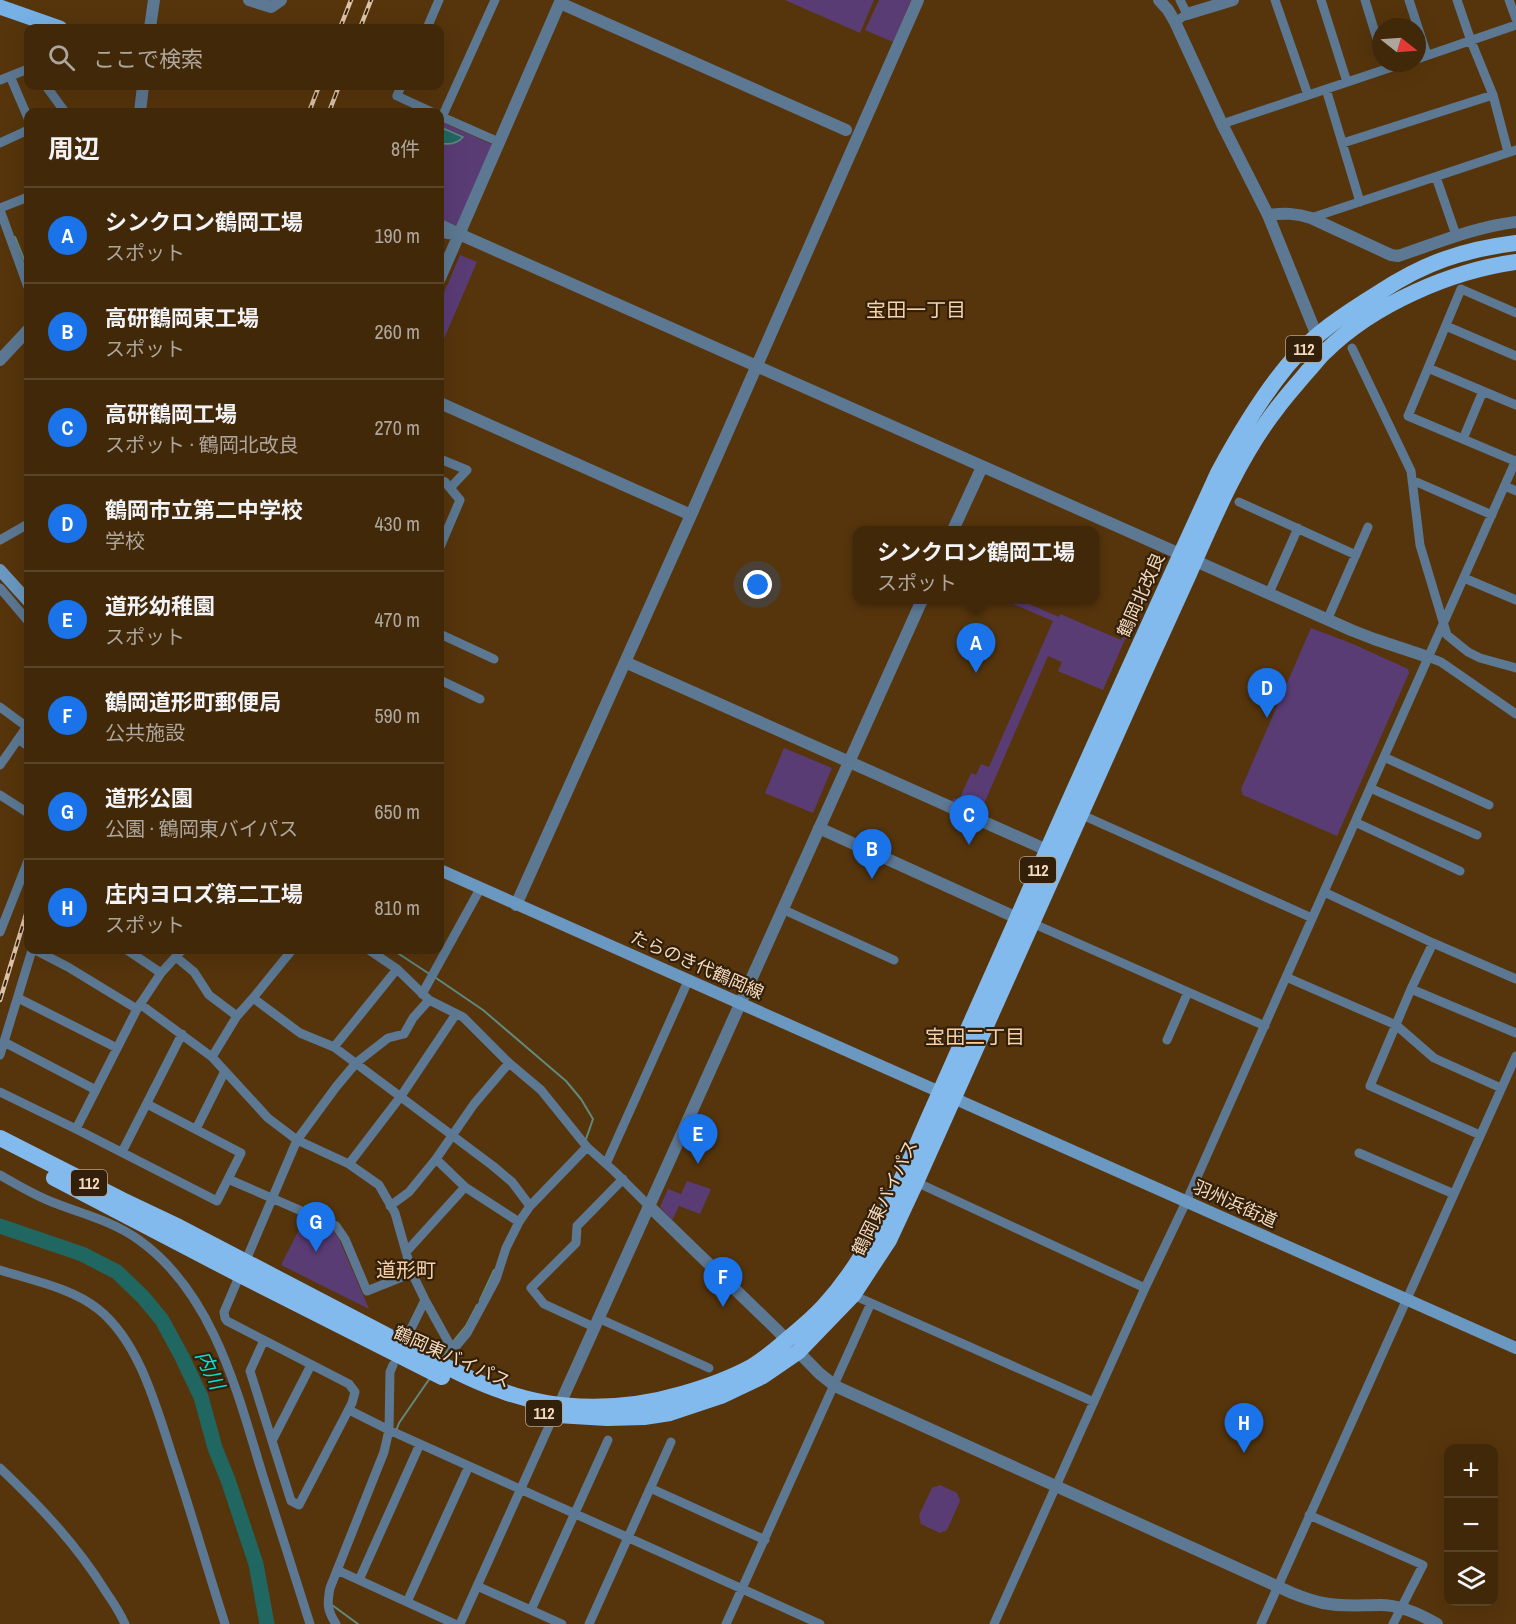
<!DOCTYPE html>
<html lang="ja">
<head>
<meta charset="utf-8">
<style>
	:root { --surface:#402809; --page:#4b3417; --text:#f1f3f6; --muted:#aea69c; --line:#59442a; --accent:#1a73e8 }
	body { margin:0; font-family:"Archivo Narrow","Noto Sans JP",sans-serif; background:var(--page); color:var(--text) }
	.controls { position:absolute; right:18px; bottom:18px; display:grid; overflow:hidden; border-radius:12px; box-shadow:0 6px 24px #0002 }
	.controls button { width:54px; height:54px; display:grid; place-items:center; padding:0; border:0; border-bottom:2px solid var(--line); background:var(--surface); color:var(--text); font:30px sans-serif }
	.compass { position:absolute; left:1372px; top:18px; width:54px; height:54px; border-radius:50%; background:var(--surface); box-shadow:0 6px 24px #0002; rotate:107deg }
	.you { position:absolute; left:758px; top:585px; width:21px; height:21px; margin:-15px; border:4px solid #fff; border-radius:50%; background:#1a73e8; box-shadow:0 0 0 9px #1a73e833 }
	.badge { display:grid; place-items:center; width:39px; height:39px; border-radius:50%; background:var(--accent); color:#fff; font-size:20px; font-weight:700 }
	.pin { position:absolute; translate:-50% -50px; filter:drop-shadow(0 2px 3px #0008) }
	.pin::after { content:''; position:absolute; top:32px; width:21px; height:18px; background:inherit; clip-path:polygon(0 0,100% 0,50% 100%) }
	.popup { position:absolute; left:853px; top:526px; width:246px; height:78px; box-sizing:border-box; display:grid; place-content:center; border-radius:12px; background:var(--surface); filter:drop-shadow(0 2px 4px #0005); font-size:20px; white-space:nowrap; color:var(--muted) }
	.popup b { font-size:22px; color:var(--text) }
	.popup::after { content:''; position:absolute; left:50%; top:100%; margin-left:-12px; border:12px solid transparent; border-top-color:var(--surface) }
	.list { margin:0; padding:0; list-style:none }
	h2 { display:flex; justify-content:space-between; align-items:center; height:78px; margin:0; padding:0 24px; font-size:26px }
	h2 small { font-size:20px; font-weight:400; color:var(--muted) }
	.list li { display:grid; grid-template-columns:39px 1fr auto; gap:18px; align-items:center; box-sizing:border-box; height:96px; padding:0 24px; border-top:2px solid var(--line) }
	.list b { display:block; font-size:22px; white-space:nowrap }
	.list p { margin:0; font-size:20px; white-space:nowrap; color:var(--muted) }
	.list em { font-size:20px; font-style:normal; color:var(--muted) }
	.icon { flex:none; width:33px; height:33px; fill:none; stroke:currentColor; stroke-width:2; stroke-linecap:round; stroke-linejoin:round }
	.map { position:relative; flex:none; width:1516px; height:1624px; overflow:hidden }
	.search { position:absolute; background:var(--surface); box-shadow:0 6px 24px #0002; left:24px; top:24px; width:420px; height:66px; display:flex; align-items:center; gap:15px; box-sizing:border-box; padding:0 21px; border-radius:12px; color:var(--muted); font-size:22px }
	.panel { position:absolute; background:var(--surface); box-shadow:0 6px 24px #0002; left:24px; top:108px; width:420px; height:846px; border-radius:12px }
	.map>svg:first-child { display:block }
	.green { fill:#5a3c75 }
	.water { fill:#216761; stroke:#60897d; stroke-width:1.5 }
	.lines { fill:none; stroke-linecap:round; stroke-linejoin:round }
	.stream { stroke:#60897d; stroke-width:2 }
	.river { stroke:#216761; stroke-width:15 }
	.minor { stroke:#5c7892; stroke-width:9 }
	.tertiary { stroke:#5c7892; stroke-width:12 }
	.secondary { stroke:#6b98c1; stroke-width:12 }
	.primary { stroke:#76b0e5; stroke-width:15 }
	.trunk { stroke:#82baee; stroke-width:16 }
	.rail-casing { stroke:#ddc2a6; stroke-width:4.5 }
	.rail { stroke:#33200a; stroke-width:2; stroke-dasharray:7; stroke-linecap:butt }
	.labels { text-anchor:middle; stroke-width:4.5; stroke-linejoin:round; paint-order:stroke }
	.shield { fill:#33200a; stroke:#b9a289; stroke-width:1.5 }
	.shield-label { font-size:16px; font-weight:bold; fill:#f3d9bf }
	.street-label { font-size:18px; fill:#f3d9bf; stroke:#33200a }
	.neighbourhood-label { font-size:20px; fill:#f9d1a7; stroke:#33200a }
	.water-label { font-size:20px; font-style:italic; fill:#01e6d8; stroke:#33200a }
</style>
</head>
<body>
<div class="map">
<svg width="1516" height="1624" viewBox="0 0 1516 1624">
	<rect width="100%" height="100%" fill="#56350c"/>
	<!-- green -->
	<path class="green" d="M 785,0 L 874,0 L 860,33 Z
		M 879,0 L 911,0 L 893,42 L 865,30 Z
		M 440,121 L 493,145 L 457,226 L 440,219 Z
		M 460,255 L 477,262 L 440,348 L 440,302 Z
		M 1143,590 L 1146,591 L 1103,690 L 1058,671 L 1062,662 L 1048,656 L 980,813 L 952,801 L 954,798 L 959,800 L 971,773 L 976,775 L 981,764 L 989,767 L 1053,621 L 1004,600 L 1020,600 L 1059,617 L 1060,614 L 1121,640 Z
		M 1311,628 L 1353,644 L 1408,669 L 1409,673 L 1337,836 L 1243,795 L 1241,789 Z
		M 784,748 L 832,768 L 813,813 L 765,793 Z
		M 687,1181 L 711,1189 L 700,1214 L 679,1206 L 672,1220 L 660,1207 L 668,1189 L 681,1194 Z
		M 306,1216 L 331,1228 L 339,1239 L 369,1309 L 281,1265 Z
		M 940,1485 L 957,1493 L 960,1501 L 947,1530 L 940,1533 L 921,1524 L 919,1515 L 932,1488 Z"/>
	<!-- water -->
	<path class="water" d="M 440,127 L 463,137 C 457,144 449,145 440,143 Z"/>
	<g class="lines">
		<!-- stream -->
		<path class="stream" d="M 15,237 L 28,269
			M 393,950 L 431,975
			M 436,978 L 483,1010 L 566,1081 L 581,1099 L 593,1119 L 586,1139
			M 480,1300 L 494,1270
			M 452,1343 L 466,1326 L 477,1305
			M 443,1358 L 449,1347
			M 396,1431 L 399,1423 L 430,1378
			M 332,1605 L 358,1624"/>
		<!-- river -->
		<path class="river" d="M 0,1226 L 82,1254 L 117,1272 L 143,1297 L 162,1320 L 182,1357 L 201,1397 L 215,1448 L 228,1480 L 256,1564 L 267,1624"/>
		<!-- minor -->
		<path class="minor" d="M 1275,0 L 1308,95
			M 1321,0 L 1347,82
			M 1365,0 L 1381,52
			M 1409,0 L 1427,55
			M 1457,0 L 1471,41 L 1493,95 L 1508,152
			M 1509,0 L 1516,19
			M 1175,22 L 1187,14 L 1180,0
			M 427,28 L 439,0
			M 1417,59 L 1516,25
			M 10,76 L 28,118
			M 0,80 L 28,69
			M 46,86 L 65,112
			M 401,86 L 397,96 L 432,112
			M 1326,89 L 1360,202
			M 440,116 L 499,142
			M 442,117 L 495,0
			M 1222,124 L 1404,63
			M 0,143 L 28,130
			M 1343,143 L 1493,95
			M 1436,177 L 1456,235
			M 0,208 L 28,197
			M 0,210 L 28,287
			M 1311,218 L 1516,150
			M 1446,326 L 1516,356
			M 1352,348 L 1411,471 L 1420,545 L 1447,635 L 1468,652 L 1480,658 L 1516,668
			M 1428,368 L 1516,405
			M 1463,439 L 1483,391
			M 440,459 L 467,470 L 450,488
			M 1515,461 L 1408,416 L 1461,289 L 1516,313
			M 440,480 L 445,482 L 460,500 L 440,547
			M 1412,480 L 1492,515
			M 1505,486 L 1516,491
			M 1239,502 L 1356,555
			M 0,540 L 28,524
			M 1464,578 L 1516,600
			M 0,588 L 28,621
			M 1269,593 L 1298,528
			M 1328,618 L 1368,527
			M 440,634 L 494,659
			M 1428,657 L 1441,662 L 1516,714
			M 440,680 L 480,699
			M 0,707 L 27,727
			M 18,739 L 28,746
			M 1384,757 L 1489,805
			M 0,765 L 28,725
			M 1370,788 L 1477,835
			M 0,795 L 28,813
			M 1080,814 L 1312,918
			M 1355,822 L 1460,871
			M 1324,892 L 1433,943 L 1516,979
			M 782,909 L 894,960
			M 1032,923 L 1265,1026
			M 0,932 L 28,861
			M 1433,943 L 1411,989 L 1370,1086 L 1480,1135
			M 35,950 L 68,967 L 137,1009
			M 127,950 L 161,973
			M 292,950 L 253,998 L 300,1033 L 334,1047 L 453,1136 L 493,1166 L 512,1182 L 530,1206
			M 369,950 L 397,969 L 429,1000 L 463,1017 L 509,1063 L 541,1090 L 587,1147 L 614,1171 L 649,1206
			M 176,957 L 194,972 L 209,995 L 237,1016
			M 1286,977 L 1396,1025 L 1434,1058 L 1501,1088
			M 1411,989 L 1516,1033
			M 422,994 L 480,889
			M 18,998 L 117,1048
			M 140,1004 L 212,1057 L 268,1118 L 297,1140 L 349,1164 L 379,1185 L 395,1213 L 412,1273 L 425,1300 L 450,1345 L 457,1345 L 467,1333 L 496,1279 L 506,1248 L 519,1222 L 530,1206 L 587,1147
			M 1167,1040 L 1188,992
			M 4,1042 L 96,1090
			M 334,1047 L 397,969
			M 0,1055 L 32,950
			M 212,1057 L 237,1016 L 253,998
			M 0,1092 L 76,1129 L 217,1201 L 241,1153 L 147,1104
			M 76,1129 L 137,1009 L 161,973 L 182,950
			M 196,1129 L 225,1071
			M 122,1152 L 182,1034
			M 1359,1153 L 1454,1194
			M 436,1159 L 465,1187 L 519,1222
			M 349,1164 L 401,1096 L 456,1014
			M 606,1164 L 688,981
			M 0,1175 C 17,1185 34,1195 52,1202 C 82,1214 113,1221 139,1240 C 213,1293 237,1391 262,1473 C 278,1523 294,1574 310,1624
			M 228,1179 L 336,1226 L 345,1239 L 367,1291 L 412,1273
			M 916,1182 L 1145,1288
			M 390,1206 L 409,1192 L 436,1159 L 474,1104 L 509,1063
			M 406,1252 L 465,1187
			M 0,1270 C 31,1280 72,1288 98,1309 C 142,1344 158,1414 176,1467 C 193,1519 208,1571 225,1624
			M 853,1295 L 1094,1402
			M 598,1318 L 709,1368
			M 594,1327 L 544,1304 L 531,1288 L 576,1243 L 577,1226 L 623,1179
			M 407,1337 L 425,1300
			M 264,1340 L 250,1371 L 291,1501 L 299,1505 L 352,1403 L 355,1392 L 349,1384 L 227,1321 L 225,1318 L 224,1312 L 297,1140 L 336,1087 L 356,1063 L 388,1038 L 404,1034 L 413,1018 L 429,1000
			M 349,1410 L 389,1430 L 820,1624
			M 272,1441 L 311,1365
			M 0,1468 C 40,1506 77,1545 106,1592 C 113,1602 120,1613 125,1624
			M 650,1488 L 765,1540
			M 1309,1515 L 1423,1565 L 1393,1624
			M 337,1570 L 455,1624
			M 359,1580 L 420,1444
			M 477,1586 L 562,1624
			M 407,1602 L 469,1466
			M 531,1610 L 608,1440
			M 336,1624 C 327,1610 327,1604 330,1588 L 384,1452 L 389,1430 L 390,1372 L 393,1365
			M 460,1624 L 554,1415
			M 589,1624 L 671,1442
			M 726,1624 L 871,1303
			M 994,1624 L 1145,1288 L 1186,1202 L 1516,460
			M 1261,1624 L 1516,1056"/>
		<!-- tertiary -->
		<path class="tertiary" d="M 249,0 L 271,7 L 281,0
			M 1159,0 L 1168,10 L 1175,22 L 1222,124 L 1268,215 L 1317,336
			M 560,3 L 846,130
			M 1187,14 L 1233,0
			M 150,28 L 154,0
			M 140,112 L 143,86
			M 1268,215 C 1284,213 1296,213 1311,218 L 1391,255 L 1398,256 C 1437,243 1475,227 1516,222
			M 440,225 L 459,234 L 447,233 L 440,230
			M 459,234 L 1351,630 L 1374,639 L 1428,657
			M 440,278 L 561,0
			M 0,360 L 28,330
			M 440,403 L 691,515
			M 953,530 L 982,467
			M 625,662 L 1047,850
			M 819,828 L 1017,918
			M 516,905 L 691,515 L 918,0
			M 649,1206 L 777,1330 L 819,1373 L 835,1386 L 1292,1593 C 1302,1597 1313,1601 1323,1603 C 1342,1607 1361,1605 1380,1605 C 1400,1605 1420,1614 1437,1624
			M 560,1404 L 922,600"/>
		<!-- secondary -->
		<path class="secondary" d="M 0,570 L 28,601
			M 440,870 L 1516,1348"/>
		<!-- primary -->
		<path class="primary" d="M 0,7 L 60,28"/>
		<!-- trunk -->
		<path class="trunk" d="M 0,1138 L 122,1200 L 179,1227 L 434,1360 C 456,1372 478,1383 502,1391 C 559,1412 624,1411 682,1394 C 706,1387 729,1379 751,1367 C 765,1359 777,1348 789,1338 C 801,1328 813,1318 824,1306 C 873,1252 900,1183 929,1117 C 959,1051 988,985 1017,919 C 1082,770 1150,622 1218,473 C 1238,436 1260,399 1287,366 C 1312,335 1346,313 1380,292 C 1400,279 1422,267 1445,259 C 1468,251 1492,246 1516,243
			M 54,1178 L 240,1275 L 442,1377
			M 557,1415 L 607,1418 L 644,1417 L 670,1413 L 721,1396 L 763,1376 L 798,1352 L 853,1295 L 889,1240 L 916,1182 C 989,1016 1063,850 1139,684 C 1155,648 1172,611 1189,574 C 1213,519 1240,455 1278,407 C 1287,395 1297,384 1307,372 C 1314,365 1319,357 1326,351 C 1374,304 1451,271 1516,262"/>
		<defs>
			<path id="rail" d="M 340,28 L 351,0
				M 360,28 L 371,0
				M 309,112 L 319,86
				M 329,112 L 339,86
				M 0,1000 L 28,908"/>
		</defs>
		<!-- rail casing -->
		<use href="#rail" class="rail-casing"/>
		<!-- rail -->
		<use href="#rail" class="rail"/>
	</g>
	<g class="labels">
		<!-- shield labels -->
		<g class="shield">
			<rect x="1286" y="336" width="36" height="26" rx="4.5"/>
			<rect x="1020" y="857" width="36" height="26" rx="4.5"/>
			<rect x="71" y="1170" width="36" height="26" rx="4.5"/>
			<rect x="526" y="1400" width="36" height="26" rx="4.5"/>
		</g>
		<g class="shield-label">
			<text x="1304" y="355">112</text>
			<text x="1038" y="876">112</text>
			<text x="89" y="1189">112</text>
			<text x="544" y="1419">112</text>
		</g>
		<!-- street labels -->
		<g class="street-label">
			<text transform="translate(1141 595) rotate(-66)" y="6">鶴岡北改良</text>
			<text transform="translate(697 965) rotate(24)" y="6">たらのき代鶴岡線</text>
			<text transform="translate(885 1198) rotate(-64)" y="6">鶴岡東バイパス</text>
			<text transform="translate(1235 1204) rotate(24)" y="6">羽州浜街道</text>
			<text transform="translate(452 1357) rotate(24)" y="6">鶴岡東バイパス</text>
		</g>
		<!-- neighbourhood labels -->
		<g class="neighbourhood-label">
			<text x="916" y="317">宝田一丁目</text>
			<text x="975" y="1044">宝田二丁目</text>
			<text x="406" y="1277">道形町</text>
		</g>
		<!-- water labels -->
		<g class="water-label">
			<text transform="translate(210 1370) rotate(65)" y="7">内川</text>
		</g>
	</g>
</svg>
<div class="controls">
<button>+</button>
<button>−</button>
<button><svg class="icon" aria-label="layers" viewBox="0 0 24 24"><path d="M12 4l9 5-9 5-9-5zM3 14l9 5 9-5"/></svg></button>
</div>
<svg class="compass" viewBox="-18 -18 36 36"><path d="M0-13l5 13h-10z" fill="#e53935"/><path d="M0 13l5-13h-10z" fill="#aea69c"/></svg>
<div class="you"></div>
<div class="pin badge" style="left:976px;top:673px">A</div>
<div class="popup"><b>シンクロン鶴岡工場</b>スポット</div>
<div class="pin badge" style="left:872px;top:879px">B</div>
<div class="pin badge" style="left:969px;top:845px">C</div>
<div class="pin badge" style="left:1267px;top:718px">D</div>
<div class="pin badge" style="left:698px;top:1164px">E</div>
<div class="pin badge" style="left:723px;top:1307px">F</div>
<div class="pin badge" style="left:316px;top:1252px">G</div>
<div class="pin badge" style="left:1244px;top:1453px">H</div>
<div class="search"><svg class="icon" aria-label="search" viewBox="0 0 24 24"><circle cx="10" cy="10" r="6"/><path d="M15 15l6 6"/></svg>ここで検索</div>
<section class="panel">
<h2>周辺<small>8件</small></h2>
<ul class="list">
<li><span class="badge">A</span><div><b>シンクロン鶴岡工場</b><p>スポット</p></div><em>190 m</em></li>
<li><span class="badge">B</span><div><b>高研鶴岡東工場</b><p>スポット</p></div><em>260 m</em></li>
<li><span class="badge">C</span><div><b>高研鶴岡工場</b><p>スポット · 鶴岡北改良</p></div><em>270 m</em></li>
<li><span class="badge">D</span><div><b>鶴岡市立第二中学校</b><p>学校</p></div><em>430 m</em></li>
<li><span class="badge">E</span><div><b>道形幼稚園</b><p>スポット</p></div><em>470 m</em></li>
<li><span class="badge">F</span><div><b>鶴岡道形町郵便局</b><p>公共施設</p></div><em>590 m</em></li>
<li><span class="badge">G</span><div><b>道形公園</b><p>公園 · 鶴岡東バイパス</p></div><em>650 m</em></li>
<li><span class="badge">H</span><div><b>庄内ヨロズ第二工場</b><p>スポット</p></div><em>810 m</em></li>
</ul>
</section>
</div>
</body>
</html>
